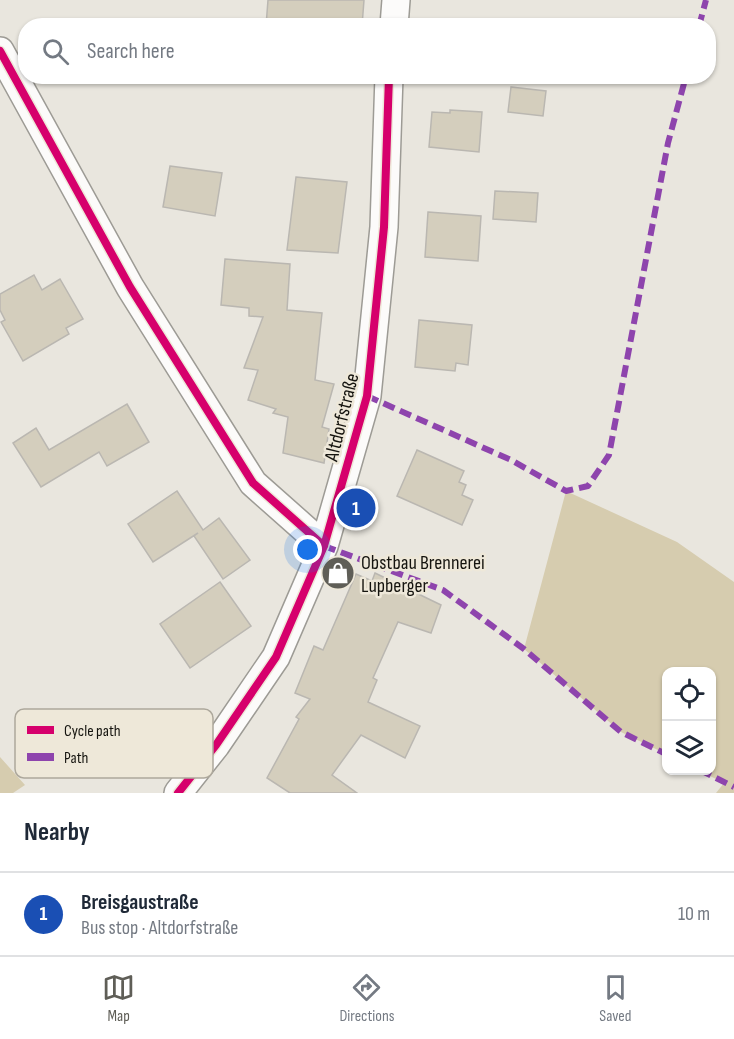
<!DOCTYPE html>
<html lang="en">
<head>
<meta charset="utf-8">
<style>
	:root { --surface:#fff; --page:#f6f6f7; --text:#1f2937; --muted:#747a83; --line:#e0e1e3; --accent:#5f5e57 }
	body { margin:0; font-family:"Sofia Sans Condensed",sans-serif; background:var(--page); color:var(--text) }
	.controls { position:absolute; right:18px; bottom:18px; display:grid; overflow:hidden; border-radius:12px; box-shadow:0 2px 4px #0004 }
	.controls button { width:54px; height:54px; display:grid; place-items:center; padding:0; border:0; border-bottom:2px solid var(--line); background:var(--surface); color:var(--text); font:30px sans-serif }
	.you { position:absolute; left:308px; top:550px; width:21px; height:21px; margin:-15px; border:4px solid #fff; border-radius:50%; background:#1a73e8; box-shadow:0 0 0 9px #1a73e833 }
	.badge { display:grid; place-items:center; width:39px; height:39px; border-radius:50%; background:var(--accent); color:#fff; font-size:20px; font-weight:700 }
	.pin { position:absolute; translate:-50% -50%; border:3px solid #fff; box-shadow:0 2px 6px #0006 }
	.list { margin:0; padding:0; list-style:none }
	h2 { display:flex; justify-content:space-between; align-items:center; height:78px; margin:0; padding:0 24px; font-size:26px }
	h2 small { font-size:20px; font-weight:400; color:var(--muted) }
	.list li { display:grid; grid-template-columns:39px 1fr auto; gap:18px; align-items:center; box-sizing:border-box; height:84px; padding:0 24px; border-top:2px solid var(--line) }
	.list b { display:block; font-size:22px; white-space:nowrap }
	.list p { margin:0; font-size:20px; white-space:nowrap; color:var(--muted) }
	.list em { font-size:20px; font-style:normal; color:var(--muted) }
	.icon { flex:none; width:33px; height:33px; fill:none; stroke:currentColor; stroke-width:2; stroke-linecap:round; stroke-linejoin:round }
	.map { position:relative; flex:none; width:734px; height:793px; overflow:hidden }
	.search { position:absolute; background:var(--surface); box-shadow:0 2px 4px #0004; left:18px; right:18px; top:18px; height:66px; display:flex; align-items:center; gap:15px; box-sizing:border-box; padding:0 21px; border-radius:24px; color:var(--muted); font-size:22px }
	.sheet { height:162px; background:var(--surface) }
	nav { display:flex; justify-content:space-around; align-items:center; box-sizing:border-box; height:84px; border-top:2px solid var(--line); background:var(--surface); font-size:16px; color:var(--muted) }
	nav a { display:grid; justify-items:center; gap:3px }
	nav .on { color:var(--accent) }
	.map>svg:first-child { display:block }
	.green { fill:#d6ccaf }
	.building { fill:#d4cebd; stroke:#bab7b1; stroke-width:1.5 }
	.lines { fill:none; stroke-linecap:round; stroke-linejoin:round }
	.minor-casing { stroke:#9d9b95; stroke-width:30 }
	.minor { stroke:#fcfbfa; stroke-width:27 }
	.quiet { stroke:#8e44ad; stroke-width:6; stroke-dasharray:12 6; stroke-linecap:butt }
	.cycleway-casing { stroke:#eee8d9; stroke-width:11 }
	.cycleway { stroke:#d6006c; stroke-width:8 }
	.labels { text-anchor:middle; stroke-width:5; stroke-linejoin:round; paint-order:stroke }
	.street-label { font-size:20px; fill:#15140f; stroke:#eee8d9 }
	.poi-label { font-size:20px; fill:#15140f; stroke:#eee8d9; text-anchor:start }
	.key { fill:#eee8d9; stroke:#ada89c; stroke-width:1.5 }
	.key-label { font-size:16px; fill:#15140f }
</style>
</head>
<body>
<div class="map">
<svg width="734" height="793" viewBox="0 0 734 793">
	<rect width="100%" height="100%" fill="#e9e6de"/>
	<!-- green -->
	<path class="green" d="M 566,491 L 677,542 L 734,582 L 734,793 L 716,793 L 724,783 L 700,771 L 712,770 L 712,672 L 666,672 L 666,754 L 621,732 L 524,649 Z
		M 0,757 L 25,785 L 13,793 L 0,793 Z"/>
	<!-- building -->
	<path class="building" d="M 268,0 L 364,0 L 362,26 L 266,26 Z
		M 511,87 L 546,91 L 543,116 L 508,112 Z
		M 450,110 L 482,112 L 479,152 L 429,147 L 432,112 L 450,113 Z
		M 170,166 L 222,173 L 215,216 L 163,207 Z
		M 296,177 L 347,182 L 338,253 L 287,250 Z
		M 495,191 L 538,193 L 536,222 L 493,219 Z
		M 428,212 L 481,216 L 478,261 L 425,257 Z
		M 225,259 L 290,264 L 287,310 L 322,313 L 315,380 L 334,384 L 322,427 L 329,429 L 324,463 L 283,453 L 288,417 L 273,413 L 276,409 L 248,400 L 258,370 L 244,368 L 263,317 L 249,316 L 249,308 L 221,305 Z
		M 34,275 L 42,290 L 60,279 L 83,319 L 66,328 L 69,334 L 23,361 L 1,322 L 5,320 L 0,310 L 0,294 Z
		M 419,320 L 472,325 L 468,365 L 456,363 L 455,371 L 415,367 Z
		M 127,404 L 149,442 L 107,466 L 99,452 L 41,487 L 13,443 L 36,428 L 49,450 Z
		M 417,450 L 464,471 L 459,482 L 466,485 L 462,495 L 473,500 L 462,525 L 397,496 Z
		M 177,491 L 203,530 L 219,518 L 250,560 L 223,579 L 194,536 L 198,533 L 153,562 L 128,524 Z
		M 375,573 L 441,605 L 431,633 L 398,622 L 373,678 L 377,680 L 368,702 L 420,726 L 405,758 L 361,735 L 332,775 L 357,793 L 290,793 L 267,778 L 299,719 L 296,717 L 310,699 L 295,693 L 314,646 L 323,650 L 356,574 L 372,581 Z
		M 220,582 L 251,626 L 190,668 L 160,624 Z"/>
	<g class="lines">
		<defs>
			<path id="minor" d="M 394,26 L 396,0
				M 0,51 L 130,287 L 253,483 L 324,546
				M 178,793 L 216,745 L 276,657 L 324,546 L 367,396 L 384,227 L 389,76"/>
		</defs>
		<!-- minor casing -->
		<use href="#minor" class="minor-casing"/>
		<!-- minor -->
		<use href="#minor" class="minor"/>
		<!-- quiet -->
		<path class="quiet" d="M 699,26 L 706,0
			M 367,396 L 511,460 L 566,491 L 588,486 L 609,455 L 668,143 L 686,76
			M 324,546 L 443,590 L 524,649 L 621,732 L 666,754
			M 700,770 L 734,787"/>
		<defs>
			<path id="cycleway" d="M 0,51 L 130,287 L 253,483 L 324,546
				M 178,793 L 216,745 L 276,657 L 324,546 L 367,396 L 384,227 L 389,76"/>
		</defs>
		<!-- cycleway casing -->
		<use href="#cycleway" class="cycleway-casing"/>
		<!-- cycleway -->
		<use href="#cycleway" class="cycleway"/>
	</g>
	<!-- icons -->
	<defs>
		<symbol id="shop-disc" viewBox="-11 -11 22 22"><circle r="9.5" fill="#5f5e57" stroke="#eee8d9"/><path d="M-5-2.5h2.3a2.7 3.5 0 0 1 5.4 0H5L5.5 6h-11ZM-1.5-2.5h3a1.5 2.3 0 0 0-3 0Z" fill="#fff"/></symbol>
	</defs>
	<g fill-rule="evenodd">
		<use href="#shop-disc" x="319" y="554" width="38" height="38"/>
	</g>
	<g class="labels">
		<!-- street labels -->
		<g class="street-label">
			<text transform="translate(341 417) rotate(-76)" y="7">Altdorfstraße</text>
		</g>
		<!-- poi labels -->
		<g class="poi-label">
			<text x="361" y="569">Obstbau Brennerei<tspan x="361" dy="23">Lupberger</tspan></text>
		</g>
	</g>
	<!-- legend -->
	<rect x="15" y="709" width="198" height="69" rx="9" class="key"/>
	<rect x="27" y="726" width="27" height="8" fill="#d6006c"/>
	<rect x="27" y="753" width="27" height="8" fill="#8e44ad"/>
	<g class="key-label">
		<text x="64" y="736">Cycle path</text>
		<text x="64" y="763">Path</text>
	</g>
</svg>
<div class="controls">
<button><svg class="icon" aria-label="locate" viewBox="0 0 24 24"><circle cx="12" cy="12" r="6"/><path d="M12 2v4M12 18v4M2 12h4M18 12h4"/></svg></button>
<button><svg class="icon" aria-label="layers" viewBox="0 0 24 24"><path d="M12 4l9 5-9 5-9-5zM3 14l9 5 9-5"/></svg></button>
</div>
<div class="you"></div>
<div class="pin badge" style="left:356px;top:508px;background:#1a4fb4">1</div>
<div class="search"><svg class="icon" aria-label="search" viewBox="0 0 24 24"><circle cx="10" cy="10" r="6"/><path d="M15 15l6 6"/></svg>Search here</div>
</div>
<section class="sheet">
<h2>Nearby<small></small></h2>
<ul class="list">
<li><span class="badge" style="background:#1a4fb4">1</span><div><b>Breisgaustraße</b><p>Bus stop · Altdorfstraße</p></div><em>10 m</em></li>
</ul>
</section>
<nav>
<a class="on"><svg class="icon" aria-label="map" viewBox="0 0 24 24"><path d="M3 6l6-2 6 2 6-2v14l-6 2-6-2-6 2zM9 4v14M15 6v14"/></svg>Map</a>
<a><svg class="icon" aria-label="directions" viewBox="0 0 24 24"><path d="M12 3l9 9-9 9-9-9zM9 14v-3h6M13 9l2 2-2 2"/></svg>Directions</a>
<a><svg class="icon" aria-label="saved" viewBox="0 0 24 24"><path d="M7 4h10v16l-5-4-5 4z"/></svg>Saved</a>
</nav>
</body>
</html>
